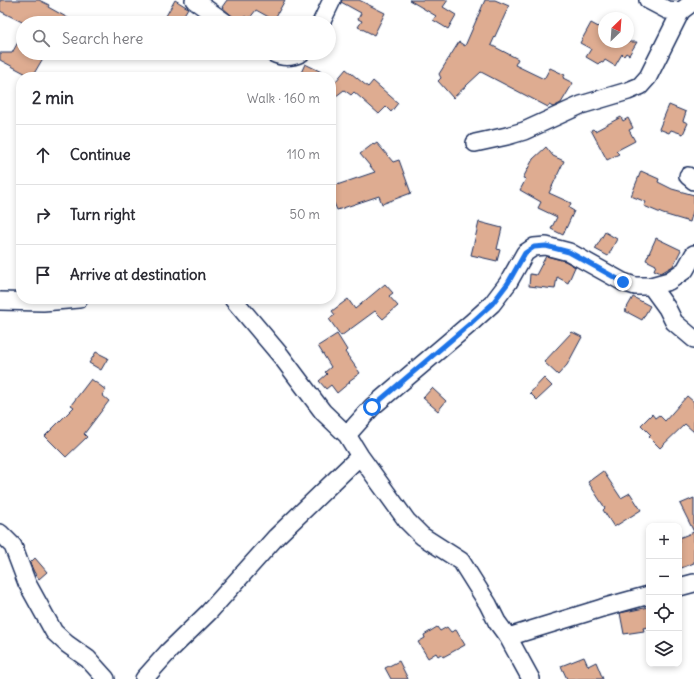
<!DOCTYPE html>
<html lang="en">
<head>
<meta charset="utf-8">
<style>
	:root { --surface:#fff; --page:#f2f2f3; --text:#2b2b33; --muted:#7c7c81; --line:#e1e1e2 }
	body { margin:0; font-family:Delius,sans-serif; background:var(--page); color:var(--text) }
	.controls { position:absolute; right:12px; bottom:12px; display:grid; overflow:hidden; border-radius:8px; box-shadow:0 2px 6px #0003 }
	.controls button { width:36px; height:36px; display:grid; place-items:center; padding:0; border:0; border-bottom:1px solid var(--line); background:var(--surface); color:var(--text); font:20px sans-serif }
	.compass { position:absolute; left:598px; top:12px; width:36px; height:36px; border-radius:50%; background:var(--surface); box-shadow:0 2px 6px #0003; rotate:25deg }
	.stop { position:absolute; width:12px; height:12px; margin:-9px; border:3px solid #1a73e8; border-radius:50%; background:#fff }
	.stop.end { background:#1a73e8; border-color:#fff; box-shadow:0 1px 4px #0008 }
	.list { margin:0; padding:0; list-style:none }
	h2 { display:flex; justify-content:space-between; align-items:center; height:52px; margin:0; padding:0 16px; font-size:17px }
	h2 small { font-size:13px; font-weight:400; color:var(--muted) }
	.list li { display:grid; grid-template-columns:26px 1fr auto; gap:12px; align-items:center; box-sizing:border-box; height:60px; padding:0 16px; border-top:1px solid var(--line) }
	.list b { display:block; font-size:15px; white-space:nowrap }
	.list em { font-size:13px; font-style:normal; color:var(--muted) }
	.icon { flex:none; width:22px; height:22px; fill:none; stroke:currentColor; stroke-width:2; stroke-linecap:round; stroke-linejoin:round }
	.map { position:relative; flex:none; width:694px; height:679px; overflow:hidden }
	.search { position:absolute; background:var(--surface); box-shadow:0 2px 6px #0003; left:16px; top:16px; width:320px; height:44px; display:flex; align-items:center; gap:10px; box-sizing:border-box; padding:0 14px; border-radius:22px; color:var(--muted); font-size:15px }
	.panel { position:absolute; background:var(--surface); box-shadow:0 2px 6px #0003; left:16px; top:72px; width:320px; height:232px; border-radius:16px }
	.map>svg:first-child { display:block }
	.building { fill:#deac91; stroke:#1b2f5e }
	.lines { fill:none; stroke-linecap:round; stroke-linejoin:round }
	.minor-casing { stroke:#1b2f5e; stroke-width:20 }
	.minor { stroke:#fff; stroke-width:17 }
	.route { stroke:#1a73e8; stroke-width:5 }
</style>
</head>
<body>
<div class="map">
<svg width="694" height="679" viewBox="0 0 694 679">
	<rect width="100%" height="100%" fill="#fff"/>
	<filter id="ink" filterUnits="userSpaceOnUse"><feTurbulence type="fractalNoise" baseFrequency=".025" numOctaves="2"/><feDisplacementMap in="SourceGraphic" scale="8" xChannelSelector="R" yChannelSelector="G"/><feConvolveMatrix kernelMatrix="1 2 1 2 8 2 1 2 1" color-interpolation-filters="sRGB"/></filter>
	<g filter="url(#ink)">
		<!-- building -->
		<path class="building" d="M 0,0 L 39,0 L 49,5 L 48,7 L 77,23 L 24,23 L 0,11 Z
			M 175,0 L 188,8 L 179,23 L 162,23 Z
			M 227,0 L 285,0 L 274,20 L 256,10 L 249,19 L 245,16 L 240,23 L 222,7 Z
			M 342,0 L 359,0 L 385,13 L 374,35 L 358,27 L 362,21 L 358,19 L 361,13 L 341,2 Z
			M 409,0 L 448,0 L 443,7 L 456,15 L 448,29 L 433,20 L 436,16 Z
			M 485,0 L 495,0 L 509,6 L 491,45 L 518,59 L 515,65 L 544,79 L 550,68 L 565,75 L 563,78 L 573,83 L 561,103 L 553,107 L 549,105 L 548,107 L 481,72 L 453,98 L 438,81 L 441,78 L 439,74 L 459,42 L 465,46 Z
			M 591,23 L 604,30 L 604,42 L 637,42 L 629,55 L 626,53 L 624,56 L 622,54 L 615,66 L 605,60 L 603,63 L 600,62 L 598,64 L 586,57 L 591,49 L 580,43 Z
			M 23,33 L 23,53 L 46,53 L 32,77 L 0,60 L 0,53 L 12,53 Z
			M 305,64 L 332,77 L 299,77 Z
			M 346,69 L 368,87 L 373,81 L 398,103 L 391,112 L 386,107 L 379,114 L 354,92 L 351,95 L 344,90 L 331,100 L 331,87 Z
			M 669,105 L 686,112 L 683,121 L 688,123 L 683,134 L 671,130 L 669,133 L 659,129 Z
			M 621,117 L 623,121 L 628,118 L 633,128 L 629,130 L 635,141 L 616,151 L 619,154 L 607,160 L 591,130 L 593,129 L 595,131 Z
			M 377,143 L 393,162 L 399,160 L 411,193 L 382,204 L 379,196 L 337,210 L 334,203 L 331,204 L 331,187 L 375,172 L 360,154 L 373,144 L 374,145 Z
			M 546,147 L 553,156 L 564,161 L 549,193 L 571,203 L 569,208 L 574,211 L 563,235 L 551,229 L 557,217 L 538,208 L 541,202 L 520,190 L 526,179 L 523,178 L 533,159 Z
			M 641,171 L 659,179 L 658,182 L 672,189 L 694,195 L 694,208 L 690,222 L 663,214 L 644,206 L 646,202 L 631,196 Z
			M 479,222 L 502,228 L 497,249 L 500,250 L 497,261 L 471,255 Z
			M 605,232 L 617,239 L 608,256 L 595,249 Z
			M 656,238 L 681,250 L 673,266 L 661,273 L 654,270 L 656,265 L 646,260 Z
			M 546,256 L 565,261 L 575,267 L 568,283 L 557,277 L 555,289 L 529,286 L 530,274 L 536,275 Z
			M 385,284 L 393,293 L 389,296 L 398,306 L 383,319 L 375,311 L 341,336 L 329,319 L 335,315 L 332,311 L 348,299 L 355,309 Z
			M 633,297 L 650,306 L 642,320 L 625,311 Z
			M 572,332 L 582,337 L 567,365 L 558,375 L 544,362 Z
			M 337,334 L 347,350 L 345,352 L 360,373 L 349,381 L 350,382 L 337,393 L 331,385 L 326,389 L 319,381 L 327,374 L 325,372 L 331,367 L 318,346 Z
			M 96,352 L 108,358 L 101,370 L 89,363 Z
			M 544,378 L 552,386 L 537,400 L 530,393 Z
			M 91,379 L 106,390 L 102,395 L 109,401 L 84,434 L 87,437 L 66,457 L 45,436 L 74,407 L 71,405 Z
			M 432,388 L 446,401 L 438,411 L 423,398 Z
			M 687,396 L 694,402 L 694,432 L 685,424 L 660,448 L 649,437 L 651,435 L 641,425 L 652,414 L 655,418 L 659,415 L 665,421 Z
			M 603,471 L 621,498 L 630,493 L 641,510 L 614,527 L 603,510 L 605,508 L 588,482 Z
			M 694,498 L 694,563 L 679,569 L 679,538 L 694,532 L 680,504 Z
			M 35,558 L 47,572 L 39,579 L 34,572 L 30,563 Z
			M 649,607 L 649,627 L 643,628 L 644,631 L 624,634 L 620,613 Z
			M 437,627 L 440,631 L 447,627 L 451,632 L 456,630 L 465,645 L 443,657 L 441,654 L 438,656 L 436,653 L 428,658 L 418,642 L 425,638 L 424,635 Z
			M 584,657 L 588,666 L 596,662 L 603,679 L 567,679 L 561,666 Z
			M 399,661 L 408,679 L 391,679 L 385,668 Z"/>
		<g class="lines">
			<defs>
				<path id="minor" d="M 194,0 L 226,23
					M 648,0 L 667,10 L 681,11 L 694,1
					M 321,23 L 332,0
					M 273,53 C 283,58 291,58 301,53
					M 475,143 L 507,136 L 524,131 L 581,105 L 628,91 L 640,86 L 648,77 L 681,11
					M 688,176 L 694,181
					M 651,286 L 667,308 L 674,322 L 694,339
					M 233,299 L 281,356 L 323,412 L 347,435 L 360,456 L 407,521 L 422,536 L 461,561 L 488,604 L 497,622 L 508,637 L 531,679
					M 0,301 L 43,302 L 79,299
					M 347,435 L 372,407 L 471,323 L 492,304 L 508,283 L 525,253 L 534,247 L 546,246 L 569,252 L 623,282 L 635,286 L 651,286 L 669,281 L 685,270 L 694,254
					M 0,533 L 13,546 L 27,583 L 54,632 L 67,644 L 88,659 L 106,679
					M 679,587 L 694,583
					M 508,637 L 602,608 L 649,595
					M 144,679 L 169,651 L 209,612 L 276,537 L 360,456"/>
			</defs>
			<!-- minor casing -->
			<use href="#minor" class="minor-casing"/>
			<!-- minor -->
			<use href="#minor" class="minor"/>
		</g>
	</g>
	<g class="lines" filter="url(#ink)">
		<!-- route -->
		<path class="route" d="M 372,407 L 471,323 L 492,304 L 508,283 L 525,253 L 534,247 L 546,246 L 569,252 L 623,282"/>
	</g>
</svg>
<div class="controls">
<button>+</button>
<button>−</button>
<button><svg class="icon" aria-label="locate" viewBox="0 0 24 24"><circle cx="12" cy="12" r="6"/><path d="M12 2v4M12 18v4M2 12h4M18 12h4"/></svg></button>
<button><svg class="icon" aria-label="layers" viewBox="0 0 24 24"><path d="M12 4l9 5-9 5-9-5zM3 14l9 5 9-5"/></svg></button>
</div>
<svg class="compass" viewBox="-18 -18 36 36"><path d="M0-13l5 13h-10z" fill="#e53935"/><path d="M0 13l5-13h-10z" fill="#7c7c81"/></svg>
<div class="stop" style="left:372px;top:407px"></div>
<div class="stop end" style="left:623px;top:282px"></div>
<div class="search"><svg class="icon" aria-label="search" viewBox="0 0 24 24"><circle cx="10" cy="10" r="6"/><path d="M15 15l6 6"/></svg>Search here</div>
<section class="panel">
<h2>2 min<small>Walk · 160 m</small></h2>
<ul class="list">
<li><svg class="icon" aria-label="ahead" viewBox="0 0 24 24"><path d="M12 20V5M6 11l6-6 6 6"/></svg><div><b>Continue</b></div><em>110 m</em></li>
<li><svg class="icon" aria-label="right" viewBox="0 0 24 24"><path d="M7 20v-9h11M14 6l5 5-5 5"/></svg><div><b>Turn right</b></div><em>50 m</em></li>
<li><svg class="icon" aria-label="arrive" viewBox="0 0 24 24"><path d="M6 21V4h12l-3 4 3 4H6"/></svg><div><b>Arrive at destination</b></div></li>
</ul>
</section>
</div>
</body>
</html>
